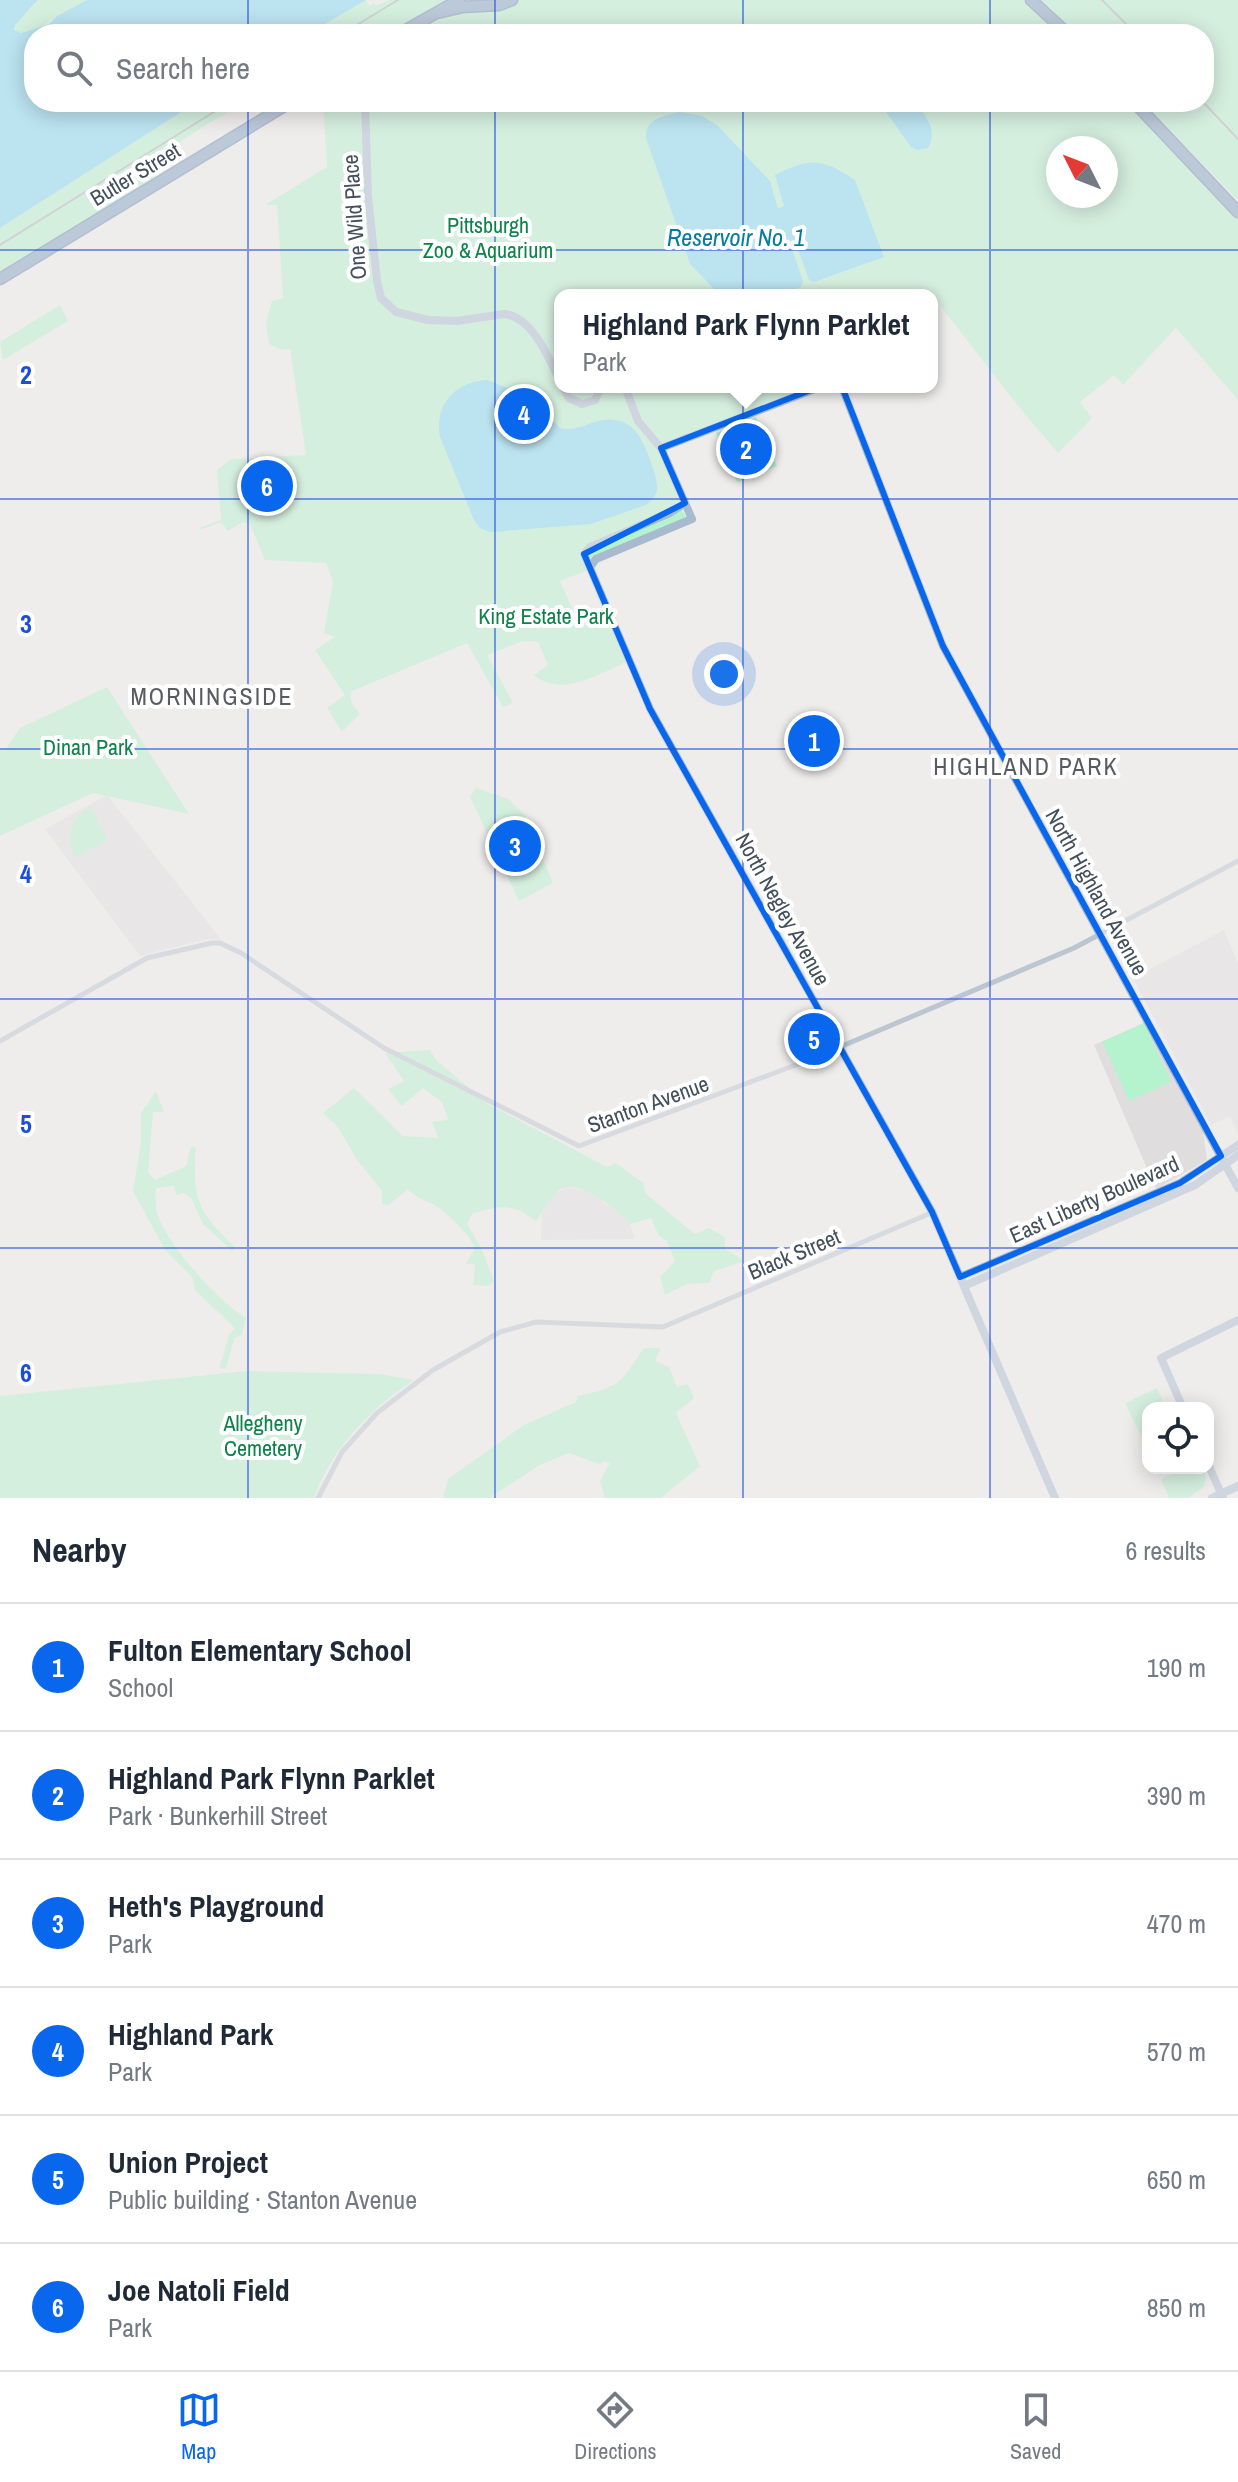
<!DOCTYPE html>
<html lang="en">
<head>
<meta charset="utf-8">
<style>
	:root { --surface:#fff; --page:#f6f6f7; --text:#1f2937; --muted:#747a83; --line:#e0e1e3; --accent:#0867ed }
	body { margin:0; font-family:"Archivo Narrow",sans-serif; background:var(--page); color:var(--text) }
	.controls { position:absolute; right:24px; bottom:24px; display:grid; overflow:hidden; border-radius:16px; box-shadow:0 4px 20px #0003 }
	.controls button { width:72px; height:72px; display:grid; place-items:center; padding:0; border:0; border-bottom:2px solid var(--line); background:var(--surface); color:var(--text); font:40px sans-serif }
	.compass { position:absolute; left:1046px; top:136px; width:72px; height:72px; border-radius:50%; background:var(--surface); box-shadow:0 4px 20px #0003; rotate:312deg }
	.you { position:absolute; left:724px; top:674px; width:28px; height:28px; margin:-20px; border:6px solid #fff; border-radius:50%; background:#1a73e8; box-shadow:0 0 0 12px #1a73e833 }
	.badge { display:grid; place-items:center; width:52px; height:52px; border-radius:50%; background:var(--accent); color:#fff; font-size:26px; font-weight:700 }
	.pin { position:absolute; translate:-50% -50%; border:4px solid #fff; box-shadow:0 2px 8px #0006 }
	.popup { position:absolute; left:554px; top:289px; width:384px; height:104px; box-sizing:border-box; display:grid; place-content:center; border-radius:16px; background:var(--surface); filter:drop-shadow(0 2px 6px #0005); font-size:26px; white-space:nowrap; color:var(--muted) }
	.popup b { font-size:30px; color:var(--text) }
	.popup::after { content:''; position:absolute; left:50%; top:100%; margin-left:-16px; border:16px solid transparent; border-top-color:var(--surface) }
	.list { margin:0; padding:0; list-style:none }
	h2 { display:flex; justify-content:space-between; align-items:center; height:104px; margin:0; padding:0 32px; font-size:34px }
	h2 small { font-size:26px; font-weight:400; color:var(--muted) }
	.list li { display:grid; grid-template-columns:52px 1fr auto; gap:24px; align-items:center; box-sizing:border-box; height:128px; padding:0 32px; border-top:2px solid var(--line) }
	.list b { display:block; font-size:30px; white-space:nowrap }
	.list p { margin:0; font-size:26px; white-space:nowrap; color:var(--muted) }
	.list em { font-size:26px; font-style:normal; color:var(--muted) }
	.icon { flex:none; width:44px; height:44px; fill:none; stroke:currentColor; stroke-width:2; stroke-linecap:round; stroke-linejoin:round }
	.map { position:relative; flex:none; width:1238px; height:1498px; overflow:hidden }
	.search { position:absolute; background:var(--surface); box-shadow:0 4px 20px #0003; left:24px; right:24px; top:24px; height:88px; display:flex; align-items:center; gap:20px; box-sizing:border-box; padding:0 28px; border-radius:32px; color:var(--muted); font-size:30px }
	.sheet { height:872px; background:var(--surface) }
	nav { display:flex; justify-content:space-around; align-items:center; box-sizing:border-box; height:112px; border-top:2px solid var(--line); background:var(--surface); font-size:22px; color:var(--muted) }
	nav a { display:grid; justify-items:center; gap:4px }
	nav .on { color:var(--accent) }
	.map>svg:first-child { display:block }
	.education { fill:#e0ddde }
	.green { fill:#b5f2ce; fill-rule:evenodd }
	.water { fill:#7dd8f4 }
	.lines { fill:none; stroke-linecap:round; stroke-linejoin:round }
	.highway-casing { stroke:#6a88ac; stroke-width:13 }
	.minor { stroke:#bbc6d0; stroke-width:5 }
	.major { stroke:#a8bbce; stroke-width:8 }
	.highway { stroke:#7e9dc1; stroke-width:10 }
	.rail { stroke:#adb1b7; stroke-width:2 }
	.marked { fill:none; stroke:#0867ed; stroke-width:6; stroke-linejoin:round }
	.grid { fill:none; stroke:#1d4ed8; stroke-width:2; stroke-opacity:0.55 }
	.labels { text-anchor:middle; stroke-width:8; stroke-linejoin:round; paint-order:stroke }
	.street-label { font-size:22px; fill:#434f5b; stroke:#fff }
	.park-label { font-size:22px; fill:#0e824b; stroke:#fff }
	.water-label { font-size:24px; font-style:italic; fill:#027ca1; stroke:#fff }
	.neighbourhood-label { font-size:24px; letter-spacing:2px; fill:#585c62; stroke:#fff }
	.grid-label { font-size:26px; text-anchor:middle; font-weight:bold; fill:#1d4ed8; stroke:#fff; stroke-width:8; stroke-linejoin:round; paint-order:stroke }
</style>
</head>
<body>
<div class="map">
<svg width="1238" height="1498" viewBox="0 0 1238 1498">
	<rect width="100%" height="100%" fill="#efecec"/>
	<!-- education -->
	<path class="education" d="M 825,714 L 842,752 L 803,769 L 787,731 Z
		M 107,795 L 221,939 L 207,939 L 140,956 L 45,829 Z
		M 1224,930 L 1238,963 L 1238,1133 L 1230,1116 L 1211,1125 L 1133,978 Z
		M 1144,1023 L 1203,1131 L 1207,1160 L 1158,1188 L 1155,1187 L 1094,1045 Z
		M 568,1187 L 594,1193 L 605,1204 L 617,1210 L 630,1224 L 635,1239 L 541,1240 L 542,1214 L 555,1193 Z"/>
	<!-- green -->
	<path class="green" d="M 38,0 L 87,0 C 77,7 67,10 57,16 C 45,24 31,36 15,32 L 14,27 C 19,17 31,11 38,0 Z
		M 366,0 L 369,6 L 374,3 L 376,6 L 389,0 L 1024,0 L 1062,34 L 308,34 Z
		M 1038,0 L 1238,0 L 1238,200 L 1141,102 L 1204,102 L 1204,34 L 1074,34 Z
		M 197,102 L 246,102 C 212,121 178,140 150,167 L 157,178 L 0,273 L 0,228 Z
		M 323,102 L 1128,102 L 1238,215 L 1238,400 L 1176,328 L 1123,385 L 1114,375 L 1080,402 L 1092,418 L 1058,453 L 1018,406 L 932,295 L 560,295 L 560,387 L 820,387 L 662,448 L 685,503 L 608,541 L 682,510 L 687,518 L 591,558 L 587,549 L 591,569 L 560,581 L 580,627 L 610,615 L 629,661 C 602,672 561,699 534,675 L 548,665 L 538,642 L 523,641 L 487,655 L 513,703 L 503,707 L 467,643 L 350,692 L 352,704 L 360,714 L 342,732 L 327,708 L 345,695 L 315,650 L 335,637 L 324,633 L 333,581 L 326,563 L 265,560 L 250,524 L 243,522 L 228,531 L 221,522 L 200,530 L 199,528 L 221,520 L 217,470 L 231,459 L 306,455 L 290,349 L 282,350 L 269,344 L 266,322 L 272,301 L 283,298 L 277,205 L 265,205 L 327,167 ZM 1058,148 L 1106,148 L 1106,196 L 1058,196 Z
		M 60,305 L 68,321 L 3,360 L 0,342 Z
		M 756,417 L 777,466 L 737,482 L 716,433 Z
		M 107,687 L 189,814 L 93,793 L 0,836 L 0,750 L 6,748 L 20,728 Z
		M 476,788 L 508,799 L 524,814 L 553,883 L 519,901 L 470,797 Z
		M 90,806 L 108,840 L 75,857 C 65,837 71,818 90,806 Z
		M 1144,1023 L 1171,1082 L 1129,1101 L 1102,1042 Z
		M 430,1050 L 436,1060 L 488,1104 L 607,1167 L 616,1163 L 643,1183 L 646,1194 L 695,1234 L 709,1228 L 725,1237 L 725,1249 L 745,1261 L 714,1271 L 709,1283 L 687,1284 L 665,1295 L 660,1277 L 675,1261 L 667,1241 L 659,1236 L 651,1218 L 630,1224 C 618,1210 572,1171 555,1194 C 548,1202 543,1213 536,1221 C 511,1202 502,1206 473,1213 L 467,1224 L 482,1249 L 494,1281 L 488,1286 L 473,1285 L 475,1264 L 466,1264 L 475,1248 C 469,1234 453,1219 440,1209 C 430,1201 417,1200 408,1189 L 389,1205 L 382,1204 L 382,1191 L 357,1160 L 338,1127 L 323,1113 L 354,1088 L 403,1136 L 438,1138 L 432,1122 L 448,1120 L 442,1102 L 423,1088 L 402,1106 L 388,1089 L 404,1081 L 385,1053 Z
		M 156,1091 L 164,1112 L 153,1112 L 148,1172 L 155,1180 L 186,1166 L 191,1146 L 196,1148 C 192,1199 198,1212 235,1247 L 232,1251 L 203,1224 L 191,1198 L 184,1193 L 176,1195 L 174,1186 L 156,1188 C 156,1196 155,1205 157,1213 C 167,1245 218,1301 246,1318 L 242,1334 L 234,1339 L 226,1368 L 219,1369 L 229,1335 L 235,1328 L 195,1290 L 193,1278 L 165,1250 L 133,1191 L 141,1143 L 141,1113 Z
		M 644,1348 L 661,1348 L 655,1361 L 669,1367 L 677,1387 L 688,1384 L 694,1398 L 676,1413 L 700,1466 L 661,1498 L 605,1498 L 600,1481 L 610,1463 L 605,1461 L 599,1464 L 569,1453 L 540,1465 L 489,1498 L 443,1498 L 448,1479 L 524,1425 L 576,1402 L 578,1396 C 622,1386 619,1384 644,1348 Z
		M 247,1371 L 380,1374 L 414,1380 C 371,1408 331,1449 314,1498 L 0,1498 L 0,1396 Z
		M 1157,1388 L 1166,1408 L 1148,1408 L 1148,1450 L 1125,1403 Z
		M 1187,1468 L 1202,1468 L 1206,1476 L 1204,1487 L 1188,1498 L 1169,1498 L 1161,1479 Z"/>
	<!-- water -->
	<path class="water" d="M 0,0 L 38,0 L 15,25 L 14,30 L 21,33 L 49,24 L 57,16 L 87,0 L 366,0 L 308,34 L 34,34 L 34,102 L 197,102 L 0,228 Z
		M 866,102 L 913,102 C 927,115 938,130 928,148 L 917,150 L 911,147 L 886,112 Z
		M 680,112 L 702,116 L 717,125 L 770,181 L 778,209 L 784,206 L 775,175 C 810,157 822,158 855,180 L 884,257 L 814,282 L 809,280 L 796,244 L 791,246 L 803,281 L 801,287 L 776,295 L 720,295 L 690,264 L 646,138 C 645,118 664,116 680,112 Z
		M 488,380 L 533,399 L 560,428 C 580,433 595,416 615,420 C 623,421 631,425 636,432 C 644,440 659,479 657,490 C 655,497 651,501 646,505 L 591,524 L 490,532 L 480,528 L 474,520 L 440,437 C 434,404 456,381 488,380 Z"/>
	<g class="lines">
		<defs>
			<path id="highway" d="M 1031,0 L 1068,34
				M 437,13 L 463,7 L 499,5 L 512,0
				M 399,34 L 459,0
				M 1134,102 L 1238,212
				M 0,279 L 291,102"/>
		</defs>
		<!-- highway casing -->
		<use href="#highway" class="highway-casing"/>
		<!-- minor -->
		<path class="minor" d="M 0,1041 L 147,958 L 212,943 L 220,943 L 241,953 L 384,1048 L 579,1146 L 809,1060 L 1074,948 L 1238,861
			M 318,1498 L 342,1452 L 377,1413 L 433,1370 L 500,1332 L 536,1322 L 663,1327 L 931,1213"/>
		<!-- major -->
		<path class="major" d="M 365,102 L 368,196 L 377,281 L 381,298 L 396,312 L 428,320 L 457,321 L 504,314 C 533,317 549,359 560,381
			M 563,387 L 569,398 L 582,404 L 595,400 L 601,387
			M 842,387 L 943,646 L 1238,1188
			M 661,448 L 820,387
			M 685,503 L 670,513 L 590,547 L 584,554 L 650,709 L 932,1212 L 1055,1498
			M 590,567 L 596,559 L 692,519 L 661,448 L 638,421 L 625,387
			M 960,1277 L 1180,1183 L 1238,1145
			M 964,1286 L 1195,1185 L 1238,1155
			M 1183,1408 L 1161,1358 L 1238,1320
			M 1208,1464 L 1223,1498
			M 1212,1498 L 1238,1486"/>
		<!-- highway -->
		<use href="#highway" class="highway"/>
		<!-- rail -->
		<path class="rail" d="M 1102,0 L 1136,34
			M 342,34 L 398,0
			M 1203,102 L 1238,139
			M 0,245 L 230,102"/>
	</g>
	<!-- marked area -->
	<path d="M0 0H1238V1498H0ZM 839,379 L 943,646 L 1221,1156 L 1180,1183 L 960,1277 L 932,1212 L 650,709 L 584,554 L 685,503 L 661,448 Z" fill="#efecec" fill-opacity=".55" fill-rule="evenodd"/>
	<path class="marked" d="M 839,379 L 943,646 L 1221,1156 L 1180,1183 L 960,1277 L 932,1212 L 650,709 L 584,554 L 685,503 L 661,448 Z"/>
	<!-- grid -->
	<path class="grid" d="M 248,0 L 248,34M 495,0 L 495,34M 743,0 L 743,34M 990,0 L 990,34M 248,102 L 248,1498M 495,102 L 495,1498M 743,102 L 743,1498M 990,102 L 990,1498M 0,250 L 1238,250M 0,499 L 1238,499M 0,749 L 1238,749M 0,999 L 1238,999M 0,1248 L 1238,1248"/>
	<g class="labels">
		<!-- street labels -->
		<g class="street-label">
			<text transform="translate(135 174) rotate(-31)" y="8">Butler Street</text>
			<text transform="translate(354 217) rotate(-94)" y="8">One Wild Place</text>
			<text transform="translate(1097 892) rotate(61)" y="8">North Highland Avenue</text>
			<text transform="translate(783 909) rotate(61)" y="8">North Negley Avenue</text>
			<text transform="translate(648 1104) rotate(-20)" y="8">Stanton Avenue</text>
			<text transform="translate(1094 1199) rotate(-24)" y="8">East Liberty Boulevard</text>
			<text transform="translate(794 1254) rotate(-23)" y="8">Black Street</text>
		</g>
		<!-- park labels -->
		<g class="park-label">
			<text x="488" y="233">Pittsburgh<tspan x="488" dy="25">Zoo &amp; Aquarium</tspan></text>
			<text x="546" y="624">King Estate Park</text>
			<text x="88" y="755">Dinan Park</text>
			<text x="263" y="1431">Allegheny<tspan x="263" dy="25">Cemetery</tspan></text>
		</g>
		<!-- water labels -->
		<g class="water-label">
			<text x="736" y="246">Reservoir No. 1</text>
		</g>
		<!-- neighbourhood labels -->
		<g class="neighbourhood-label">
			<text x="212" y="705">MORNINGSIDE</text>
			<text x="1026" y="775">HIGHLAND PARK</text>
		</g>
	</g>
	<g class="grid-label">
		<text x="26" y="384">2</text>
		<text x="26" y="633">3</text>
		<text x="26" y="883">4</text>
		<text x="26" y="1133">5</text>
		<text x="26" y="1382">6</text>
	</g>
</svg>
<div class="controls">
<button><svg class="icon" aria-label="locate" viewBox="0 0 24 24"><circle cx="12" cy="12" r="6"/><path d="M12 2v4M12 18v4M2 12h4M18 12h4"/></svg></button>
</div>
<svg class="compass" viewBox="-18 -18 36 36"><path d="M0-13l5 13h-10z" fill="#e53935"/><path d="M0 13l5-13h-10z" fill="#747a83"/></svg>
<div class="you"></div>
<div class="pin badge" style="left:814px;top:741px">1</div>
<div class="pin badge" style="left:746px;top:449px">2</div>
<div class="popup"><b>Highland Park Flynn Parklet</b>Park</div>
<div class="pin badge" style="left:515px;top:846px">3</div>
<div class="pin badge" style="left:524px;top:414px">4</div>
<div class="pin badge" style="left:814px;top:1039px">5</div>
<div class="pin badge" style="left:267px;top:486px">6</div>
<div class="search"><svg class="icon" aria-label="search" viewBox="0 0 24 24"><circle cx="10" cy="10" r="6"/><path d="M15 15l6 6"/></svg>Search here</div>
</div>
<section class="sheet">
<h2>Nearby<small>6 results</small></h2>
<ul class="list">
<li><span class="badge">1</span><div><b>Fulton Elementary School</b><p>School</p></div><em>190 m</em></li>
<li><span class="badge">2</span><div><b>Highland Park Flynn Parklet</b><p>Park · Bunkerhill Street</p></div><em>390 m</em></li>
<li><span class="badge">3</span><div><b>Heth's Playground</b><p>Park</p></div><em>470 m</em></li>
<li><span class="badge">4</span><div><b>Highland Park</b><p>Park</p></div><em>570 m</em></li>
<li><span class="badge">5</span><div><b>Union Project</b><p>Public building · Stanton Avenue</p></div><em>650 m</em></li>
<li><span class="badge">6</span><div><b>Joe Natoli Field</b><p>Park</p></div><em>850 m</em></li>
</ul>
</section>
<nav>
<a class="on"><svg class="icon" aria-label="map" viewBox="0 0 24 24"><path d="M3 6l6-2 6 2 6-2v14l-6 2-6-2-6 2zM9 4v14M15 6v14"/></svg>Map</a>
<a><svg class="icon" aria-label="directions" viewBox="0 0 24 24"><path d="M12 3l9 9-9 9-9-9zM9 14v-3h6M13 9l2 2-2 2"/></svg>Directions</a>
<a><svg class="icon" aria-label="saved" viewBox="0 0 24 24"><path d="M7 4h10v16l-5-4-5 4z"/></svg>Saved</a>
</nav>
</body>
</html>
